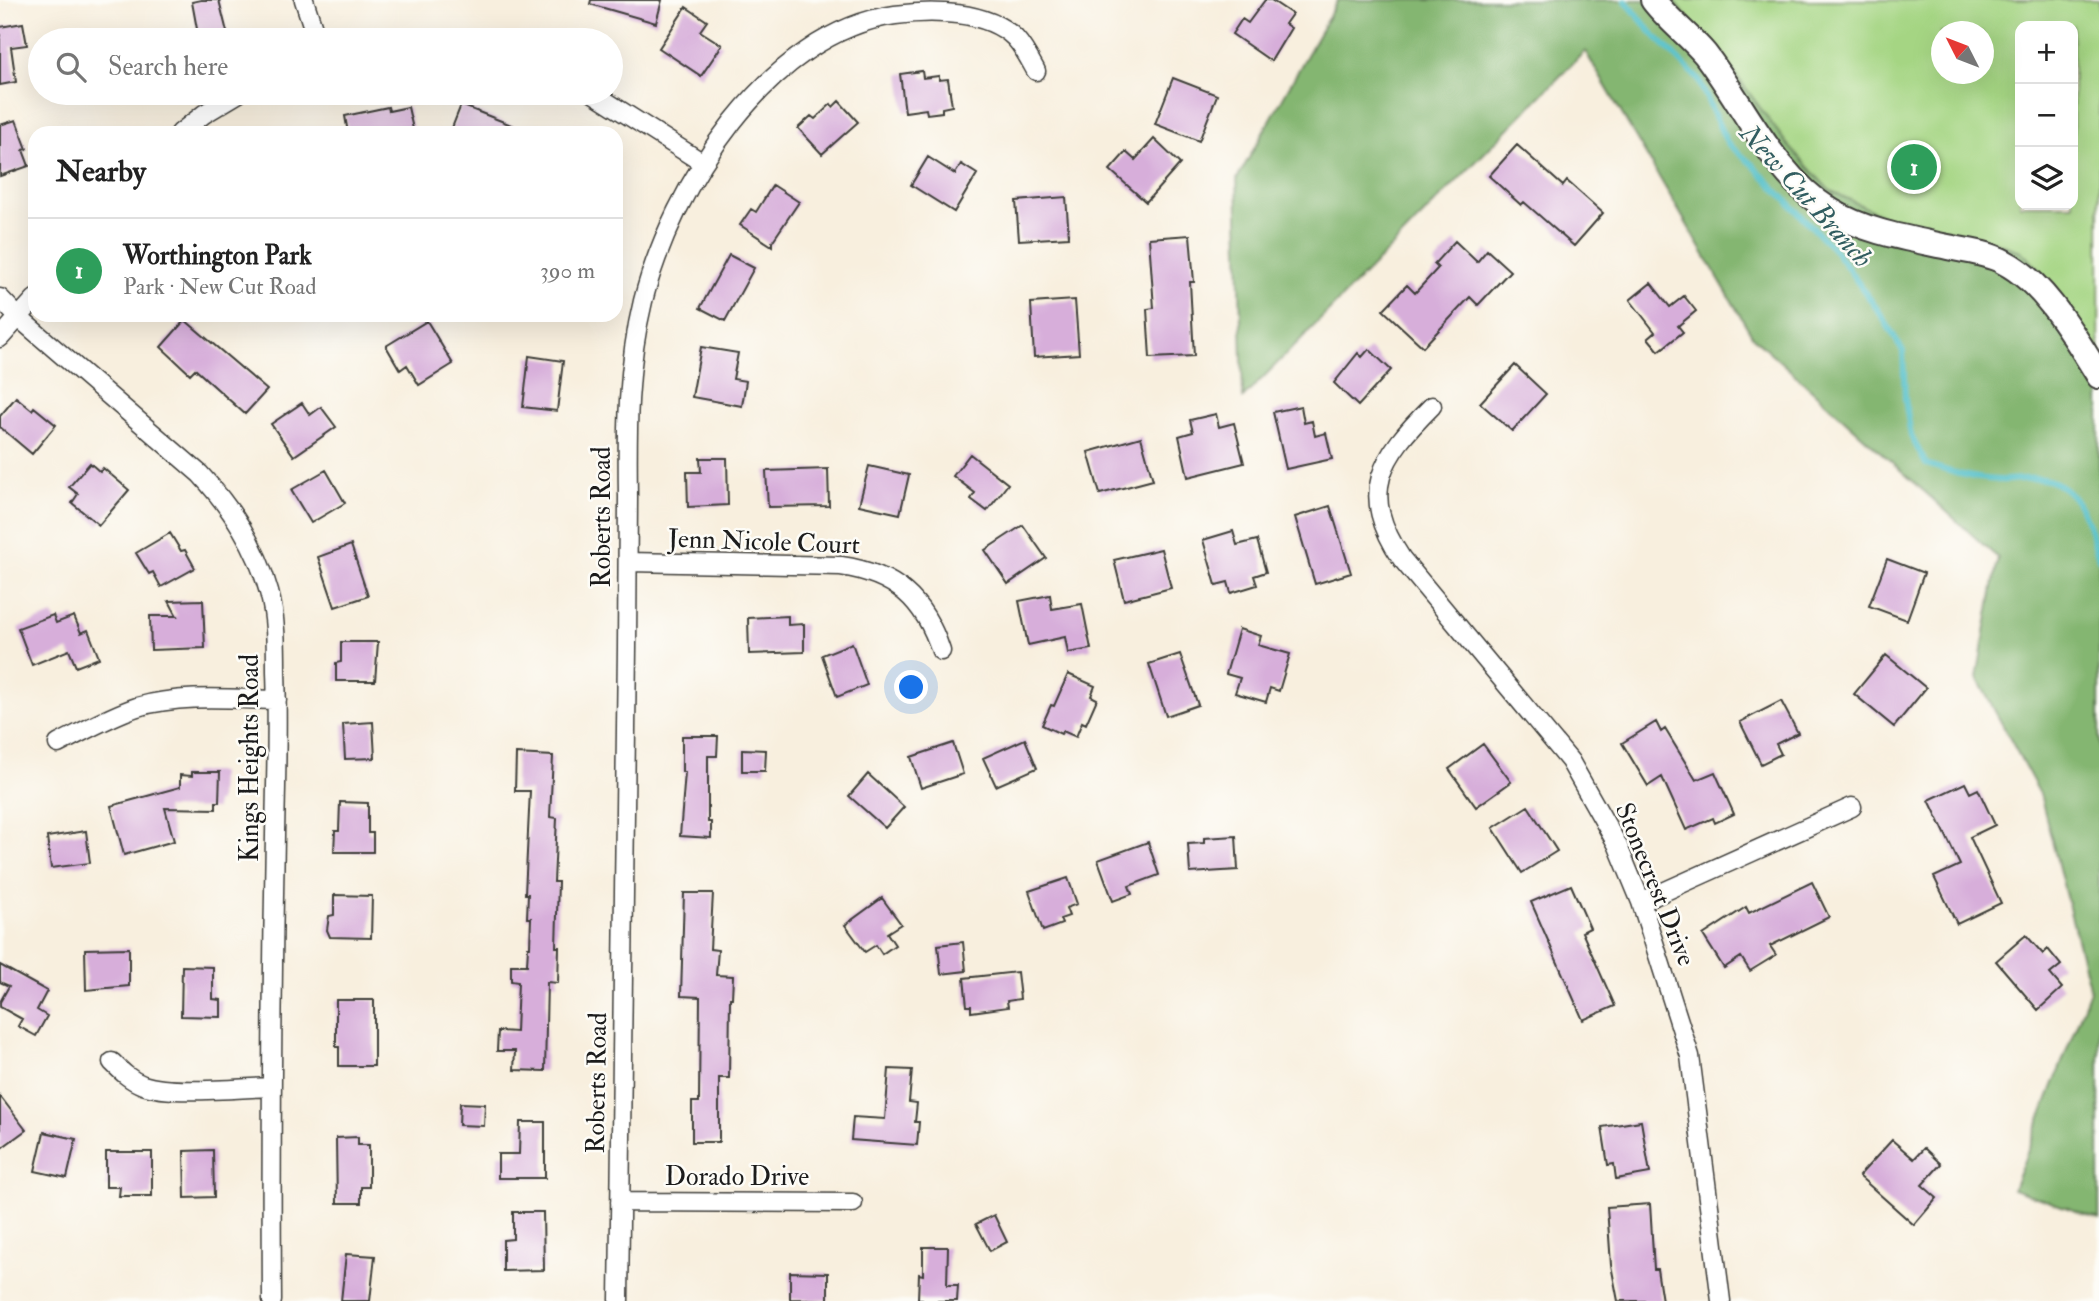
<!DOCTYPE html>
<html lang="en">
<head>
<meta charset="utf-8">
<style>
	:root { --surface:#fff; --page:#f6f6f6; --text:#222; --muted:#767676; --line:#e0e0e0; --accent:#0b8043 }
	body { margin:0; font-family:"IM FELL Double Pica",serif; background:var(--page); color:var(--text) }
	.controls { position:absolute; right:21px; top:21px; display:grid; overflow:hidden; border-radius:14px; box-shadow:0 7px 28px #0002 }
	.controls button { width:63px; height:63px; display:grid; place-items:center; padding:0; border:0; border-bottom:2px solid var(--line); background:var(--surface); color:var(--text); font:35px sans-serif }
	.compass { position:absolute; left:1931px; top:21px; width:63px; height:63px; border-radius:50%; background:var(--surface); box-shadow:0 7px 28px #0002; rotate:312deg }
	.you { position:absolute; left:912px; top:688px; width:24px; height:24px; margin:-18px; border:5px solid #fff; border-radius:50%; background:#1a73e8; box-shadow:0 0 0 10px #1a73e833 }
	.badge { display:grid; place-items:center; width:46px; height:46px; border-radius:50%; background:var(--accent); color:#fff; font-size:23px; font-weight:700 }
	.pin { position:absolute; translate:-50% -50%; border:4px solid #fff; box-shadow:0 2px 7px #0006 }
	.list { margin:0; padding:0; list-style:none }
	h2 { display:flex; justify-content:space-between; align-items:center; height:91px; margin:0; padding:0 28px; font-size:30px }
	h2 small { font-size:23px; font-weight:400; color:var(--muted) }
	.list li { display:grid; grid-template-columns:46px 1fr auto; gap:21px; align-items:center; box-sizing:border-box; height:105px; padding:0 28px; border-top:2px solid var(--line) }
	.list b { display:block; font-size:26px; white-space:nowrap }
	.list p { margin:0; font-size:23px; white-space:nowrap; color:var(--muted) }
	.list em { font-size:23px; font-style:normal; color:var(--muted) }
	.icon { flex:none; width:38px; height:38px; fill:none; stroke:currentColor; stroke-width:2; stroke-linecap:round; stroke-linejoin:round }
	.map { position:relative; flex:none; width:2099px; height:1301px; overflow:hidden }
	.search { position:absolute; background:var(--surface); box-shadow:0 7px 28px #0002; left:28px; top:28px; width:595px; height:77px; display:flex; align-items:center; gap:18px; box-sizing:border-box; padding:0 24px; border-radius:38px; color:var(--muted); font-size:26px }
	.panel { position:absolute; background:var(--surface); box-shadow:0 7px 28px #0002; left:28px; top:126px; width:595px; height:196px; border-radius:21px }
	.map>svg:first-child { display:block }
	.green { fill:#a5d583; stroke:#607850; stroke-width:2; fill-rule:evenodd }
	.forest { fill:#84b671; stroke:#506946; stroke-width:2 }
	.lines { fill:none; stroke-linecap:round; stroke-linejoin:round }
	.stream { stroke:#50bec7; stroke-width:6 }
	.building { fill:#d7aeda }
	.street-casing { stroke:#3d3c39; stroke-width:21 }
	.secondary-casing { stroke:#3d3c39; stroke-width:28 }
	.street { stroke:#fff; stroke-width:18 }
	.secondary { stroke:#fff; stroke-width:24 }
	.labels { text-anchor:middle; stroke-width:5; stroke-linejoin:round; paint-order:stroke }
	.street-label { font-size:26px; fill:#1c1c1c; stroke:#fdfcf7 }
	.water-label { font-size:28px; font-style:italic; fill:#315d60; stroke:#fdfcf7 }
</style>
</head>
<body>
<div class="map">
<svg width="2099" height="1301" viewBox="0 0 2099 1301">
	<rect width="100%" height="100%" fill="#fdfcf7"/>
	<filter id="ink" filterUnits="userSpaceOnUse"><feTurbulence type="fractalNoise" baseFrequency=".0143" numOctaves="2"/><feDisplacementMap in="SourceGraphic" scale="14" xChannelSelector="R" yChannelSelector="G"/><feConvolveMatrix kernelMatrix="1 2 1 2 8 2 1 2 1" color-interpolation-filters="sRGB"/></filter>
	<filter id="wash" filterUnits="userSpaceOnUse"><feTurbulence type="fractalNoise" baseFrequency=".00686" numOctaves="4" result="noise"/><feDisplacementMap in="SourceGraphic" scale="28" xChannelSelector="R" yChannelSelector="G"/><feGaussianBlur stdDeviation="1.57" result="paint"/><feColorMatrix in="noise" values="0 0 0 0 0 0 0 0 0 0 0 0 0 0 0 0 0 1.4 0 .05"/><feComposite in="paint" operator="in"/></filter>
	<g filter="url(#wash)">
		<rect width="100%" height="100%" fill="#f8efde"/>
		<!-- green -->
		<path class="green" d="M 1673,0 L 2099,0 L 2099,360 L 2021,251 L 1969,234 L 1889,219 L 1829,190 L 1787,145 ZM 2020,26 L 2073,26 L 2073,205 L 2020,205 ZM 1941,32 L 1983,32 L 1983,74 L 1941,74 Z"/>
		<!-- forest -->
		<path class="forest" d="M 1338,0 L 1673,0 L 1733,71 L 1787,144 L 1829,190 L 1889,219 L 1969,234 L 2021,251 L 2048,279 L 2099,360 L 2099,1219 L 2013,1189 L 2090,990 L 2040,794 L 1977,678 L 1998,558 L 1753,337 L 1585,51 L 1243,398 L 1237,179 Z"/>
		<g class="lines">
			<!-- stream -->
			<path class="stream" d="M 1625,0 L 1651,32 L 1698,79 L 1727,143 L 1753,165 L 1836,252 L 1880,313 L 1903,351 L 1905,399 L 1911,436 L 1926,464 C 1950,472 1973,479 2000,480 C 2014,481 2029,477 2043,479 C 2080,485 2090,528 2099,559"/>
		</g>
		<g id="blocks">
			<!-- building -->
			<path class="building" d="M 201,0 L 219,0 L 229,40 L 199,40 L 192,2 Z
				M 591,0 L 662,0 L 656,23 L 590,4 Z
				M 1265,0 L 1271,0 L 1292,14 L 1285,24 L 1291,28 L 1271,61 L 1232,34 L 1242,19 L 1248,23 Z
				M 686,7 L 707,21 L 700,31 L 722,45 L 701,76 L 659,48 Z
				M 23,23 L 27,45 L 11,47 L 16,82 L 0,85 L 0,27 Z
				M 922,71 L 923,78 L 939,76 L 939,80 L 948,79 L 952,106 L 942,108 L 942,112 L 927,114 L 926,109 L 905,112 L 900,74 Z
				M 1173,78 L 1217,95 L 1199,141 L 1155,124 Z
				M 839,101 L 858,122 L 822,154 L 798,128 L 811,116 L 815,119 L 831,104 L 833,107 Z
				M 461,105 L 529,132 L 529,133 L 450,133 Z
				M 388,107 L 389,111 L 408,107 L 413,129 L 391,133 L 348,133 L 345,116 Z
				M 16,120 L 27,149 L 23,150 L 29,166 L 0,176 L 0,125 Z
				M 1154,139 L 1180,164 L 1146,202 L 1110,170 L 1126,152 L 1135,160 Z
				M 1517,145 L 1563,186 L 1567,181 L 1603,213 L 1574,246 L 1524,202 L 1521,205 L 1489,176 Z
				M 928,157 L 955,174 L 961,164 L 977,174 L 954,212 L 911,185 Z
				M 773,185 L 799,202 L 772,242 L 772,246 L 740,225 L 751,209 L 756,212 Z
				M 1066,197 L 1069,237 L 1019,240 L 1016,201 Z
				M 1190,235 L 1194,282 L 1190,282 L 1194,356 L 1150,358 L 1147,309 L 1154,308 L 1149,238 Z
				M 1455,241 L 1477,262 L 1487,250 L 1510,271 L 1478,305 L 1470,297 L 1423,347 L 1383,310 L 1407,285 L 1415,293 L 1438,268 L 1434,264 Z
				M 729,255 L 754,268 L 725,321 L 700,308 Z
				M 1651,283 L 1670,307 L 1684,296 L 1696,311 L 1678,326 L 1683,332 L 1659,351 L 1648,338 L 1655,332 L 1630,300 Z
				M 1075,300 L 1079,354 L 1034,357 L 1031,303 Z
				M 185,320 L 267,390 L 245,414 L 195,369 L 190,374 L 161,347 Z
				M 427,321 L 453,364 L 419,385 L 407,365 L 400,370 L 386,346 Z
				M 701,347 L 738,353 L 733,379 L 746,381 L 742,406 L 692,397 Z
				M 1369,349 L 1391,370 L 1358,406 L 1334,383 L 1358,353 L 1362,357 Z
				M 529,356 L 563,361 L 557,411 L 523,407 Z
				M 1515,365 L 1546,394 L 1512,431 L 1480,403 Z
				M 16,397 L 32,410 L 34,407 L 56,425 L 32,454 L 0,427 L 0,416 Z
				M 302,403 L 310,415 L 321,407 L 336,427 L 294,456 L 271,424 Z
				M 1301,406 L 1304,423 L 1312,421 L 1315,436 L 1326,433 L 1332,459 L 1286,469 L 1273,412 Z
				M 1216,414 L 1219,427 L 1234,423 L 1244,463 L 1188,477 L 1179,436 L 1193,432 L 1190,420 Z
				M 1141,437 L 1153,480 L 1100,494 L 1088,452 Z
				M 970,454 L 1008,484 L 987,511 L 971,499 L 975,493 L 953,476 Z
				M 700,458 L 727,458 L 728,505 L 688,507 L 687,472 L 701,472 Z
				M 90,463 L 100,472 L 103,468 L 129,490 L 99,525 L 72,503 L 78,494 L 69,487 Z
				M 869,466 L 909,475 L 900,514 L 859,505 Z
				M 828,469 L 829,506 L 768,507 L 766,471 Z
				M 326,470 L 345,503 L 311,523 L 291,490 Z
				M 1330,506 L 1351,573 L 1315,584 L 1295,517 Z
				M 1023,525 L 1046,558 L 1008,584 L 985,550 Z
				M 1233,531 L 1237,545 L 1257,540 L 1266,572 L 1254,576 L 1257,585 L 1231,593 L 1228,582 L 1216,585 L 1203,540 Z
				M 170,533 L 181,551 L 185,550 L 195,568 L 161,587 L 153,572 L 149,574 L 136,553 Z
				M 351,545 L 368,596 L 335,607 L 318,557 Z
				M 1161,549 L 1171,588 L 1124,600 L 1114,560 Z
				M 1887,559 L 1924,573 L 1907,620 L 1869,606 Z
				M 1050,595 L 1052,609 L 1082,604 L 1091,649 L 1068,653 L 1065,637 L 1028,645 L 1019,601 Z
				M 203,600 L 205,648 L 151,650 L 150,616 L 177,616 L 169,601 Z
				M 53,615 L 56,623 L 74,616 L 81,633 L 88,630 L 99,658 L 76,667 L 69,650 L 32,665 L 18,628 Z
				M 788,616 L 788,625 L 804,624 L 804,652 L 749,654 L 748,618 Z
				M 1239,629 L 1261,636 L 1258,645 L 1290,654 L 1279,691 L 1270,688 L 1266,702 L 1235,693 L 1240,678 L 1226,674 Z
				M 341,642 L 378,642 L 375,681 L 336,681 L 336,663 L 341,662 Z
				M 852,643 L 867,685 L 837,697 L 822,655 Z
				M 1180,654 L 1198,705 L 1166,716 L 1149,664 Z
				M 1886,655 L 1926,688 L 1894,727 L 1854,694 Z
				M 1068,674 L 1095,686 L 1091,696 L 1097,699 L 1086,724 L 1082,722 L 1076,737 L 1063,731 L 1061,734 L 1042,725 L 1051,705 L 1054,706 Z
				M 1781,701 L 1798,733 L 1776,744 L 1781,754 L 1761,764 L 1740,722 Z
				M 373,722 L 375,758 L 345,759 L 343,724 Z
				M 1656,722 L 1661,732 L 1665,729 L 1696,780 L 1715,772 L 1734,814 L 1715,823 L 1713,818 L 1686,830 L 1662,777 L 1648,786 L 1622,743 Z
				M 682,736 L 718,736 L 717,756 L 708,756 L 708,822 L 711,822 L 711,838 L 680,836 L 685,772 L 682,772 Z
				M 1025,739 L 1037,768 L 996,786 L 983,758 Z
				M 953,743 L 963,774 L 921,788 L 911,757 Z
				M 1483,744 L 1511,782 L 1476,807 L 1449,769 Z
				M 742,749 L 766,750 L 765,771 L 742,771 Z
				M 516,754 L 553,756 L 550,817 L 557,818 L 554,882 L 558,882 L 556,947 L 559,947 L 558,983 L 547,982 L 545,1071 L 514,1070 L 515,1051 L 497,1051 L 498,1031 L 516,1032 L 518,982 L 511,981 L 511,965 L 527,965 L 528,947 L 530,947 L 531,918 L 527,918 L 528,894 L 525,894 L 530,791 L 515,791 Z
				M 192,772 L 220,772 L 219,802 L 216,802 L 216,809 L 165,808 L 174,841 L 124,855 L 111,806 L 180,787 L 180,775 L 192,776 Z
				M 868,774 L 904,807 L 885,828 L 849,796 Z
				M 1965,783 L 1970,793 L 1978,789 L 1995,825 L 1970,837 L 2001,903 L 1957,924 L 1934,877 L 1960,865 L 1929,800 Z
				M 340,802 L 368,803 L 368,833 L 373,833 L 373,852 L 334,852 L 335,831 L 339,831 Z
				M 1528,806 L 1557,851 L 1522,873 L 1493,828 Z
				M 86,831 L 90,863 L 51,868 L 47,837 Z
				M 1236,836 L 1238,870 L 1190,873 L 1188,844 L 1204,843 L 1204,838 Z
				M 1148,842 L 1159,875 L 1129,886 L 1132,894 L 1113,901 L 1098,860 Z
				M 1068,878 L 1077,904 L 1066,908 L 1069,916 L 1060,919 L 1062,924 L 1043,931 L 1029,891 Z
				M 1812,882 L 1829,917 L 1770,946 L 1776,955 L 1750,971 L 1741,957 L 1724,968 L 1703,935 L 1746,907 L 1749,913 Z
				M 1571,885 L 1590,928 L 1582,932 L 1615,1006 L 1583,1020 L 1531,902 Z
				M 684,893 L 713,893 L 710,949 L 718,950 L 716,975 L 733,976 L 732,998 L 730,998 L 729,1078 L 719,1078 L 719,1142 L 692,1142 L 692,1102 L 699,1102 L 700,997 L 681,996 Z
				M 334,895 L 372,896 L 371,938 L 330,937 L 327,930 L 329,916 L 334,915 Z
				M 882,898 L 901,924 L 887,933 L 895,945 L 882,954 L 876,945 L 865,952 L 845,925 Z
				M 2026,935 L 2043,954 L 2048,949 L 2061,965 L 2050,974 L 2062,988 L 2038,1010 L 1996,961 Z
				M 963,942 L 966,971 L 941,974 L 938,945 Z
				M 129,948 L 129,986 L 86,990 L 85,949 Z
				M 0,965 L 47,991 L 37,1010 L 47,1016 L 36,1036 L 18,1026 L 22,1019 L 0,1007 L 0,1002 L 9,986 L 0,982 Z
				M 182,966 L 213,967 L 213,999 L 221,1000 L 221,1017 L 181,1016 Z
				M 1017,972 L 1020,999 L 1007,1001 L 1008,1007 L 971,1012 L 971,1006 L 967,1006 L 964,978 Z
				M 336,1000 L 374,1000 L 374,1066 L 339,1066 L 339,1047 L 336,1047 Z
				M 889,1069 L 912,1070 L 909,1102 L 917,1103 L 915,1122 L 919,1122 L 917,1145 L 851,1140 L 853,1117 L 885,1119 Z
				M 0,1096 L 26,1130 L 0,1149 Z
				M 460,1103 L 485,1104 L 484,1126 L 459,1125 Z
				M 1641,1121 L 1650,1173 L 1616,1179 L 1614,1164 L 1608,1165 L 1602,1127 Z
				M 520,1122 L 545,1122 L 545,1178 L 498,1178 L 498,1154 L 519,1154 Z
				M 44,1132 L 76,1139 L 67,1178 L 35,1171 Z
				M 358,1137 L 358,1145 L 369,1145 L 369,1187 L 361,1187 L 361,1203 L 337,1203 L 336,1138 Z
				M 1892,1140 L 1914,1159 L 1924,1148 L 1941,1164 L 1922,1185 L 1937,1198 L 1914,1225 L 1859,1176 Z
				M 213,1150 L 214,1197 L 185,1198 L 184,1151 Z
				M 106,1152 L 152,1152 L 152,1196 L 119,1196 L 120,1187 L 106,1187 Z
				M 1650,1204 L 1654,1269 L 1657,1269 L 1662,1301 L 1618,1301 L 1611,1265 L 1607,1207 Z
				M 513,1212 L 543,1212 L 544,1270 L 503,1271 L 503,1240 L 513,1239 Z
				M 994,1215 L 1007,1242 L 990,1251 L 976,1224 Z
				M 923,1247 L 948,1247 L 947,1285 L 958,1285 L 957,1301 L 922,1301 L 922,1299 L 918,1299 L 919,1274 L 923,1275 Z
				M 346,1254 L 375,1256 L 370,1301 L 341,1301 Z
				M 790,1272 L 828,1273 L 828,1300 L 790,1299 Z"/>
		</g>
	</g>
	<g filter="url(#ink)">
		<use href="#blocks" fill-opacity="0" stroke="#3d3c39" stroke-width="2"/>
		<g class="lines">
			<defs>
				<path id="street" d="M 304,0 L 317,40
					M 593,93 L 703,163
					M 180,133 L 204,114 L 239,93
					M 0,298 L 19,318 L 200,474 C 232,509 256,545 269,592 C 276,617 276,645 276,671 C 278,725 276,780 275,835 C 272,990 271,1146 272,1301
					M 0,338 L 35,299
					M 1432,406 C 1381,457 1357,492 1402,559 L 1570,761 L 1617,844 L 1641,902 L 1690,1056 L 1721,1301
					M 628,562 L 841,566 C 895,574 924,599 941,651
					M 58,744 C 84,731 110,716 137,707 C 182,694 231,699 277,700
					M 1641,902 L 1852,807
					M 112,1062 C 122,1072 130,1080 143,1085 C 171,1095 239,1088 271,1087
					M 620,1202 L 853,1203
					M 619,1301 C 622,1083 625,865 627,647 C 627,597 628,547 628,497 C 627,431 627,366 643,301 C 672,187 769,32 895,15 C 931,10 987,10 1015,38 C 1024,48 1030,60 1036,71"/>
				<path id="secondary" d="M 1653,0 C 1668,20 1689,35 1705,54 C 1745,106 1773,175 1831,211 C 1867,233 1912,239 1953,248 C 1970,251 1990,254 2004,262 C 2045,283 2075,338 2099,376"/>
			</defs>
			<!-- street casing -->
			<use href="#street" class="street-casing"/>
			<!-- secondary casing -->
			<use href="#secondary" class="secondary-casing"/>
			<!-- street -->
			<use href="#street" class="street"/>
			<!-- secondary -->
			<use href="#secondary" class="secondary"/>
		</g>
	</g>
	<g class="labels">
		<!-- street labels -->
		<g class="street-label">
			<text transform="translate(601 517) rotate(-90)" y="9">Roberts Road</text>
			<text transform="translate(764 541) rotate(2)" y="9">Jenn Nicole Court</text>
			<text transform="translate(249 758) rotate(-90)" y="9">Kings Heights Road</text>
			<text transform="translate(1656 884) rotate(68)" y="9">Stonecrest Drive</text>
			<text transform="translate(596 1083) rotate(-89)" y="9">Roberts Road</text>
			<text x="737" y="1185">Dorado Drive</text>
		</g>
		<!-- water labels -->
		<g class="water-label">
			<text transform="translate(1807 195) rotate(48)" y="10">New Cut Branch</text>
		</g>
	</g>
</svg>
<div class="controls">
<button>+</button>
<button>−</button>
<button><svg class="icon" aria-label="layers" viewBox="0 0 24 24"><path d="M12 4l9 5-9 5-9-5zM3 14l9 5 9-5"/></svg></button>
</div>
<svg class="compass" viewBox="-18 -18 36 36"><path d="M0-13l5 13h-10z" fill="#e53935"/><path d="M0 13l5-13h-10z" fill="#767676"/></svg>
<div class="you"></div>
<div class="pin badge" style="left:1914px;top:167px;background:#2e9e5b">1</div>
<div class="search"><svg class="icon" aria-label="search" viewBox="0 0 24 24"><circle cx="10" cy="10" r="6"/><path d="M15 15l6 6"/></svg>Search here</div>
<section class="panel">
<h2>Nearby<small></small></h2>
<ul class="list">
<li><span class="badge" style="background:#2e9e5b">1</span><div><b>Worthington Park</b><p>Park · New Cut Road</p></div><em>390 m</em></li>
</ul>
</section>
</div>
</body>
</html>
